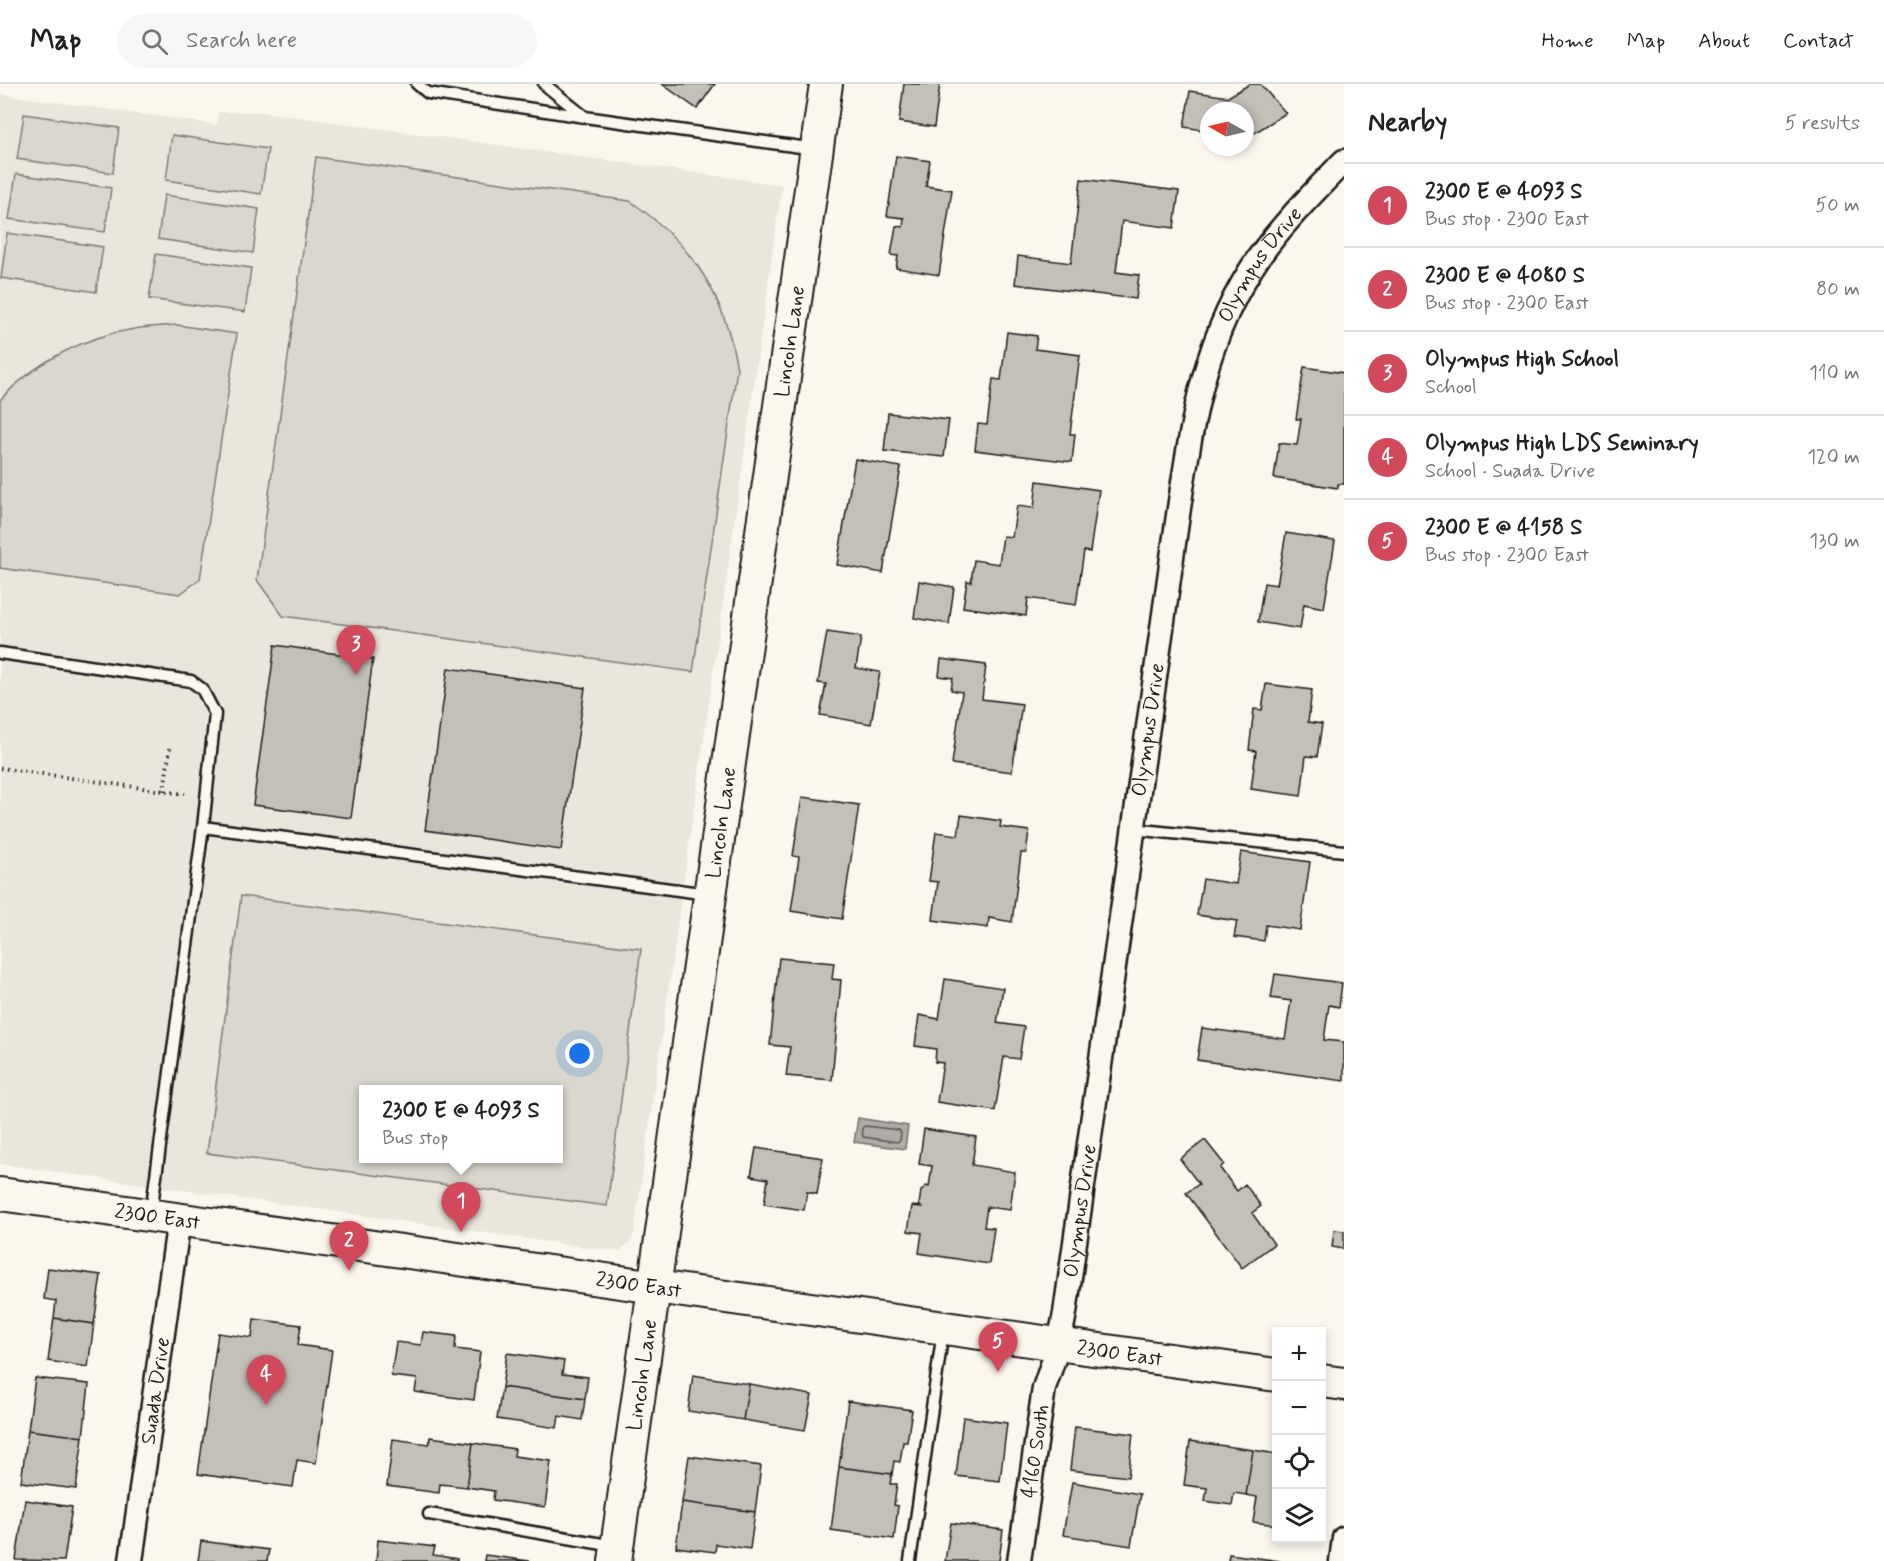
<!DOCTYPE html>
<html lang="en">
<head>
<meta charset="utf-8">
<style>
	:root { --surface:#fff; --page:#f6f6f6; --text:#222; --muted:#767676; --line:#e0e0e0; --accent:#d1495b }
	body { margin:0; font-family:Mynerve,sans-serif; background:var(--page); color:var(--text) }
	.controls { position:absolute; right:18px; bottom:18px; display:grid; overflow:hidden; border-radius:0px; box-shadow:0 3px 9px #0003 }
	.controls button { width:54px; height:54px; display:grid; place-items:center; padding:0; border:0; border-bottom:2px solid var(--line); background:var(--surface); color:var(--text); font:30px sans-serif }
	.compass { position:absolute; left:1200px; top:18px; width:54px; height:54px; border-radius:50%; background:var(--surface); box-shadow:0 3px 9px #0003; rotate:278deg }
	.you { position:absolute; left:580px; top:970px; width:21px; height:21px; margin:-15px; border:4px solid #fff; border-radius:50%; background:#1a73e8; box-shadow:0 0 0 9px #1a73e833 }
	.badge { display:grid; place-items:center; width:39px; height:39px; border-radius:50%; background:var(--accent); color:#fff; font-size:20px; font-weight:700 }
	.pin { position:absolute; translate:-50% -50px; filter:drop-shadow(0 2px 3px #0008) }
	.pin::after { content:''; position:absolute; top:32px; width:21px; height:18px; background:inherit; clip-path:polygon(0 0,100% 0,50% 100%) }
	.popup { position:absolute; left:359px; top:1001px; width:204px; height:78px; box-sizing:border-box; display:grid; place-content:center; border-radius:0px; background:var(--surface); filter:drop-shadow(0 2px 4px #0005); font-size:20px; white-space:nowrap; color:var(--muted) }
	.popup b { font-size:22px; color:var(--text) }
	.popup::after { content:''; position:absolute; left:50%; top:100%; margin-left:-12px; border:12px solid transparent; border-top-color:var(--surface) }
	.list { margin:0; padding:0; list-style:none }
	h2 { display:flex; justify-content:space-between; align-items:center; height:78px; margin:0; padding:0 24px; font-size:26px }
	h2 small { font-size:20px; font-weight:400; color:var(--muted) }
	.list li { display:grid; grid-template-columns:39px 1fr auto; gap:18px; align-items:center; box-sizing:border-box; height:84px; padding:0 24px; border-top:2px solid var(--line) }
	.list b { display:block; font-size:22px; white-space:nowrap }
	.list p { margin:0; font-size:20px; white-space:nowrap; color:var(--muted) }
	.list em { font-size:20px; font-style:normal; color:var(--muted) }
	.icon { flex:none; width:33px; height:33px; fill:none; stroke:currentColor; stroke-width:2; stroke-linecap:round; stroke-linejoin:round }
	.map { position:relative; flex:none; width:1344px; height:1477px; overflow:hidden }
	header { display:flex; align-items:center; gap:36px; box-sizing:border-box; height:84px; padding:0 30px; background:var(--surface); border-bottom:2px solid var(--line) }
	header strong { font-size:28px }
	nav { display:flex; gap:33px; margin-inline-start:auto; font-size:21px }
	.search { width:420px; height:54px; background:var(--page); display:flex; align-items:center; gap:15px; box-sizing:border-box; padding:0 21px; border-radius:33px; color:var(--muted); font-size:22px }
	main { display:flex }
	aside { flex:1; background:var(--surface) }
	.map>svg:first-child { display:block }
	.built { fill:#eae6dc; fill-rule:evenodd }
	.green { fill:#dad7ce; stroke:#7b7a75; stroke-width:1.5; fill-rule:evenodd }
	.water { fill:#afaca5; stroke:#74726e; stroke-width:1.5 }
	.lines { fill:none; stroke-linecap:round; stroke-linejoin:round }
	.shore { stroke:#575653; stroke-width:1.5 }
	.building { fill:#c3c0b8; stroke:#1c1c1c; stroke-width:1.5 }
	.lane-casing { stroke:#1c1c1c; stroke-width:15 }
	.street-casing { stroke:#1c1c1c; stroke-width:27 }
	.secondary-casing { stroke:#1c1c1c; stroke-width:36 }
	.path { stroke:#1c1c1c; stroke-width:4; stroke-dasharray:1.5 4.5; stroke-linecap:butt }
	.lane { stroke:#fbf7ec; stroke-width:10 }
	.street { stroke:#fbf7ec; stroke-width:22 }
	.secondary { stroke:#fbf7ec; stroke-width:32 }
	.labels { text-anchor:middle; stroke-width:4.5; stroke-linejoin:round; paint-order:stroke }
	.street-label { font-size:21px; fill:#1c1c1c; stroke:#fbf7ec }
</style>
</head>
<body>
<header>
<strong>Map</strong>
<div class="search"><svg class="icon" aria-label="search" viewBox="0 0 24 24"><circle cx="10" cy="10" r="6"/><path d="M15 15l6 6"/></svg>Search here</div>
<nav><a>Home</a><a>Map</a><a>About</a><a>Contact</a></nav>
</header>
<main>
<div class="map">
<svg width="1344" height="1477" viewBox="0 0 1344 1477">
	<rect width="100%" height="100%" fill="#fbf7ec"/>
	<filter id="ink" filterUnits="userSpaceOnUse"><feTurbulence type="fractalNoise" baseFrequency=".0167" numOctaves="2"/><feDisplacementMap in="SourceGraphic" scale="12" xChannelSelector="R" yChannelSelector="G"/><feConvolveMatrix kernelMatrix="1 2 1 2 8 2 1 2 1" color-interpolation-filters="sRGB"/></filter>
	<g filter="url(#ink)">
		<!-- built -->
		<path class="built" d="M 0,10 L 217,41 L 218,28 L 262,28 L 782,101 L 634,1150 L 631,1157 L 620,1167 L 612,1167 L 0,1080 ZM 364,1006 L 558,1006 L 558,1074 L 364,1074 Z"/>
		<!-- green -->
		<path class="green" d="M 24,30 L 119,44 L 113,89 L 17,75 Z
			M 172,51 L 268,65 L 261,110 L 166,96 Z
			M 316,73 L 630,117 C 692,160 725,210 737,285 L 693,588 L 283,532 L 257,496 Z
			M 16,90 L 111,104 L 105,148 L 9,135 Z
			M 164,111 L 259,125 L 253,169 L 158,155 Z
			M 7,149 L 103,163 L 96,208 L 1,194 Z
			M 156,170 L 251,184 L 245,228 L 149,215 Z
			M 177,241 L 237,250 L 200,495 L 180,510 L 0,484 L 0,316 C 35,278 83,253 134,245 C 148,242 163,242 177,241 Z
			M 241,812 L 641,865 L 607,1122 L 207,1069 ZM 364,1006 L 558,1006 L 558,1074 L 364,1074 Z"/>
		<!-- water -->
		<path class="water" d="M 858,1034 L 908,1042 L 905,1065 L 854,1058 Z"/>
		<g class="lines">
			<!-- shore -->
			<path class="shore" d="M 865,1042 L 899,1046 L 901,1049 L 900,1056 L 897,1058 L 863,1053 L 862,1044 Z"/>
		</g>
		<!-- building -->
		<path class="building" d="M 662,0 L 715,0 L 697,25 Z
			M 904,0 L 940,0 L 934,43 L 899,38 Z
			M 1250,0 L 1260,0 L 1286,29 L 1245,55 L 1245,27 L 1209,27 L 1209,47 L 1184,43 L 1190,7 L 1228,13 Z
			M 896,72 L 930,77 L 926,102 L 952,106 L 939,191 L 896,184 L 898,172 L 891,171 L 896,142 L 903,143 L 904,134 L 887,132 Z
			M 1081,95 L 1179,107 L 1174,144 L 1122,137 L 1116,188 L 1139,191 L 1136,215 L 1015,200 L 1018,172 L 1071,179 Z
			M 1007,248 L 1037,252 L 1035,265 L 1080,271 L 1070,350 L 1075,350 L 1072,378 L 975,366 L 978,340 L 987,341 L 993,295 L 1001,296 Z
			M 1304,283 L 1344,289 L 1344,400 L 1338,400 L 1338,404 L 1274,394 L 1279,359 L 1297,361 L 1301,335 L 1296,335 Z
			M 888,329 L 949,336 L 944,373 L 884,367 Z
			M 855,375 L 901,383 L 883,489 L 837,481 Z
			M 1037,397 L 1099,406 L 1090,468 L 1084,467 L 1076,521 L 1028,514 L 1026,532 L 963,523 L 967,497 L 971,498 L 974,476 L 999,480 L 1003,452 L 1012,453 L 1017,422 L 1034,424 Z
			M 1286,449 L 1335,457 L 1324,524 L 1304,520 L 1300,545 L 1258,538 L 1264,499 L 1277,501 Z
			M 919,497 L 954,503 L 949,540 L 914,534 Z
			M 827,548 L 861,553 L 856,584 L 880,588 L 871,640 L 820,631 L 826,600 L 818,599 Z
			M 275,561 L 373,575 L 351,734 L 253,721 Z
			M 941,575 L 986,581 L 982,615 L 1022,620 L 1012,688 L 952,680 L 962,608 L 951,606 L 953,594 L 939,592 Z
			M 448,584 L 585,604 L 561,766 L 425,746 Z
			M 1266,600 L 1312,606 L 1308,638 L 1322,640 L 1317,673 L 1306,672 L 1301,712 L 1251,705 L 1256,667 L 1249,666 L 1254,625 L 1262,626 Z
			M 802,713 L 859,721 L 842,835 L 791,827 L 799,773 L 793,772 Z
			M 961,731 L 1001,737 L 1000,743 L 1029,747 L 1026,769 L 1021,769 L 1012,838 L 989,834 L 988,844 L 933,836 L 938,798 L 929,797 L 936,748 L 958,751 Z
			M 1241,768 L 1310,778 L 1300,846 L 1266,841 L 1264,857 L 1234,853 L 1237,837 L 1197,831 L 1203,795 L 1236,800 Z
			M 779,874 L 834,879 L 832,895 L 841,896 L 832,996 L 786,992 L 790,963 L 770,961 Z
			M 1275,890 L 1342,899 L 1339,923 L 1329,921 L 1324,956 L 1344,958 L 1344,997 L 1197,976 L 1202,944 L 1285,955 L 1291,917 L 1271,914 Z
			M 945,895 L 1003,904 L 997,939 L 1024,943 L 1019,975 L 1004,973 L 995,1027 L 937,1018 L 943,979 L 935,978 L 936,965 L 915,962 L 919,931 L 939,935 Z
			M 924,1045 L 976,1053 L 972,1081 L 1015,1088 L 1010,1126 L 987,1123 L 984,1143 L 994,1144 L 989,1180 L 919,1169 L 922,1149 L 908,1147 L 912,1122 L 921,1123 L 919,1121 L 921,1107 L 926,1102 L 929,1103 L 932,1082 L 919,1080 Z
			M 1205,1056 L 1224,1080 L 1220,1084 L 1237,1107 L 1245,1100 L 1261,1122 L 1252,1129 L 1274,1160 L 1242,1184 L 1186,1109 L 1199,1100 L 1180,1075 Z
			M 756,1064 L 823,1074 L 817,1110 L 807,1108 L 804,1126 L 764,1120 L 768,1095 L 751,1092 Z
			M 1334,1146 L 1344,1147 L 1344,1165 L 1332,1163 Z
			M 48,1184 L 101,1191 L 94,1240 L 54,1234 L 56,1217 L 44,1215 Z
			M 54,1234 L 94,1240 L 88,1283 L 48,1277 Z
			M 254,1235 L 301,1241 L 298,1261 L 332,1266 L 316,1379 L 297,1376 L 293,1403 L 198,1390 L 218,1249 L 252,1254 Z
			M 423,1248 L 456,1252 L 455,1265 L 480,1268 L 474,1316 L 415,1308 L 417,1295 L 391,1292 L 396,1258 L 421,1261 Z
			M 507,1269 L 564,1277 L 562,1290 L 588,1293 L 585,1315 L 502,1303 Z
			M 693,1291 L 749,1300 L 743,1336 L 688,1327 Z
			M 35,1294 L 89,1300 L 83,1353 L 28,1346 Z
			M 749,1300 L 812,1311 L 805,1346 L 743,1336 Z
			M 502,1303 L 585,1315 L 582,1336 L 559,1332 L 557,1344 L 497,1335 Z
			M 848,1317 L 912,1326 L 907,1358 L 903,1358 L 900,1378 L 894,1377 L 892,1390 L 839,1383 Z
			M 963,1333 L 1007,1339 L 1000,1397 L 956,1392 Z
			M 1075,1343 L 1133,1350 L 1128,1393 L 1070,1386 Z
			M 28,1346 L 83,1353 L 76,1405 L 21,1398 Z
			M 430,1353 L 473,1359 L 467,1403 L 440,1400 L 439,1409 L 387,1402 L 393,1355 L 429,1360 Z
			M 1190,1357 L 1253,1366 L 1246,1411 L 1234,1409 L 1232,1421 L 1205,1417 L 1207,1404 L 1184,1401 Z
			M 473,1359 L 515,1365 L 514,1372 L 551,1377 L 545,1423 L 493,1416 L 494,1407 L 467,1403 Z
			M 1253,1366 L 1276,1370 L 1276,1441 L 1253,1438 L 1257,1413 L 1246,1411 Z
			M 689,1372 L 761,1382 L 755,1428 L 682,1418 Z
			M 839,1383 L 892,1390 L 890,1400 L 897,1400 L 894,1421 L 898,1422 L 894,1455 L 831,1446 Z
			M 1072,1398 L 1140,1410 L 1131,1462 L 1063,1451 Z
			M 25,1416 L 72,1423 L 64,1477 L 16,1476 Z
			M 682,1418 L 755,1428 L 750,1465 L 716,1460 L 715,1468 L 676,1463 Z
			M 951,1439 L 1003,1446 L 999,1477 L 945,1477 Z
			M 378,1456 L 435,1463 L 433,1471 L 457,1475 L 457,1477 L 376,1477 Z
			M 201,1457 L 269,1466 L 267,1477 L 198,1477 Z
			M 1229,1470 L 1280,1477 L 1228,1477 Z
			M 485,1471 L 530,1477 L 484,1477 Z"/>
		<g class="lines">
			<defs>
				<path id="lane" d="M 417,0 L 428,9 L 585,33
					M 544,0 L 585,33 L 815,65
					M 0,569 L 191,597 L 202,605 L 215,630 L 203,743 L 708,810
					M 1133,745 L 1344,767
					M 151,1129 L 203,743
					M 429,1430 L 614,1462
					M 910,1477 L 943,1247"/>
				<g id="street">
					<path id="s1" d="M 131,1477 L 179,1135"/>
					<path id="s2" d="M 1019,1477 L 1044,1304 L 1059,1260 L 1065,1229 L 1179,424 C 1193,332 1205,251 1259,173 C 1284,138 1314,108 1344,77"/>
					<path d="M 1341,1477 L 1344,1454"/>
				</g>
				<g id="secondary">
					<path id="s3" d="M 0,1110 L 1276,1291"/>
					<path d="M 1322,1297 L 1344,1300"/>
					<path id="s4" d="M 615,1477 L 826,0"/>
				</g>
			</defs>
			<!-- lane casing -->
			<use href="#lane" class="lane-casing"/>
			<!-- street casing -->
			<use href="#street" class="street-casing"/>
			<!-- secondary casing -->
			<use href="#secondary" class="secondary-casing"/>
			<!-- path -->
			<path class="path" d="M 0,684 L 185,710
				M 164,707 L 170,663"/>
			<!-- lane -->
			<use href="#lane" class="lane"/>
			<!-- street -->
			<use href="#street" class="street"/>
			<!-- secondary -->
			<use href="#secondary" class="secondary"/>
		</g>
	</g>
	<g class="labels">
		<!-- street labels -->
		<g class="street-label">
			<text dy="7" stroke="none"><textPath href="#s2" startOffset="1326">Olympus Drive</textPath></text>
			<text dy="7" stroke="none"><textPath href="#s4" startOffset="1232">Lincoln Lane</textPath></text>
			<text dy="7" stroke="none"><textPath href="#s2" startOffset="842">Olympus Drive</textPath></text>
			<text dy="7" stroke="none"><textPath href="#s4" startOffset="746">Lincoln Lane</textPath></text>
			<text dy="7" stroke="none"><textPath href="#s2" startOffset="356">Olympus Drive</textPath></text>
			<text dy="7" stroke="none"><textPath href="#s3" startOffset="159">2300 East</textPath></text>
			<text dy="7" stroke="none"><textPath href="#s3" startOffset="645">2300 East</textPath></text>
			<text dy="7" stroke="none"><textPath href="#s3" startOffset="1131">2300 East</textPath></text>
			<text dy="7" stroke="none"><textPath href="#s4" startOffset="188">Lincoln Lane</textPath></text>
			<text dy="7" stroke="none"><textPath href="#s1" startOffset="172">Suada Drive</textPath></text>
			<text dy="7" stroke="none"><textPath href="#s2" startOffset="111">4160 South</textPath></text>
		</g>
	</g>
</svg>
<div class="controls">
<button>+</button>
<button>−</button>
<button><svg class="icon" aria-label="locate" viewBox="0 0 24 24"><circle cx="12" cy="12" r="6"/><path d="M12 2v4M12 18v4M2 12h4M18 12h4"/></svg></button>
<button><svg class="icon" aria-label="layers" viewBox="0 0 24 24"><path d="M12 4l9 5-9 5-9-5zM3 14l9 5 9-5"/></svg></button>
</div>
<svg class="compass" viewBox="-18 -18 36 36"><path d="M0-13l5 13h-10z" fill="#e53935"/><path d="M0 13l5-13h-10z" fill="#767676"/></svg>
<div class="you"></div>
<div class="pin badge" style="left:461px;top:1148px">1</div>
<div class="popup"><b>2300 E @ 4093 S</b>Bus stop</div>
<div class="pin badge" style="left:349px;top:1187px">2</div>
<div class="pin badge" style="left:356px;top:591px">3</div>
<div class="pin badge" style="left:266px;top:1321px">4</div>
<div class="pin badge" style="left:998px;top:1288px">5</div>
</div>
<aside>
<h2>Nearby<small>5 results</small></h2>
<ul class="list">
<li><span class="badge">1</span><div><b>2300 E @ 4093 S</b><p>Bus stop · 2300 East</p></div><em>50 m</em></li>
<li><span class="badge">2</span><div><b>2300 E @ 4080 S</b><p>Bus stop · 2300 East</p></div><em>80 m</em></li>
<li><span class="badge">3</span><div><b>Olympus High School</b><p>School</p></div><em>110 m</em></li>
<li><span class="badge">4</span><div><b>Olympus High LDS Seminary</b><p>School · Suada Drive</p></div><em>120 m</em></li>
<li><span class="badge">5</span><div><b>2300 E @ 4158 S</b><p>Bus stop · 2300 East</p></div><em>130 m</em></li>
</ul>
</aside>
</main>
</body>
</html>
